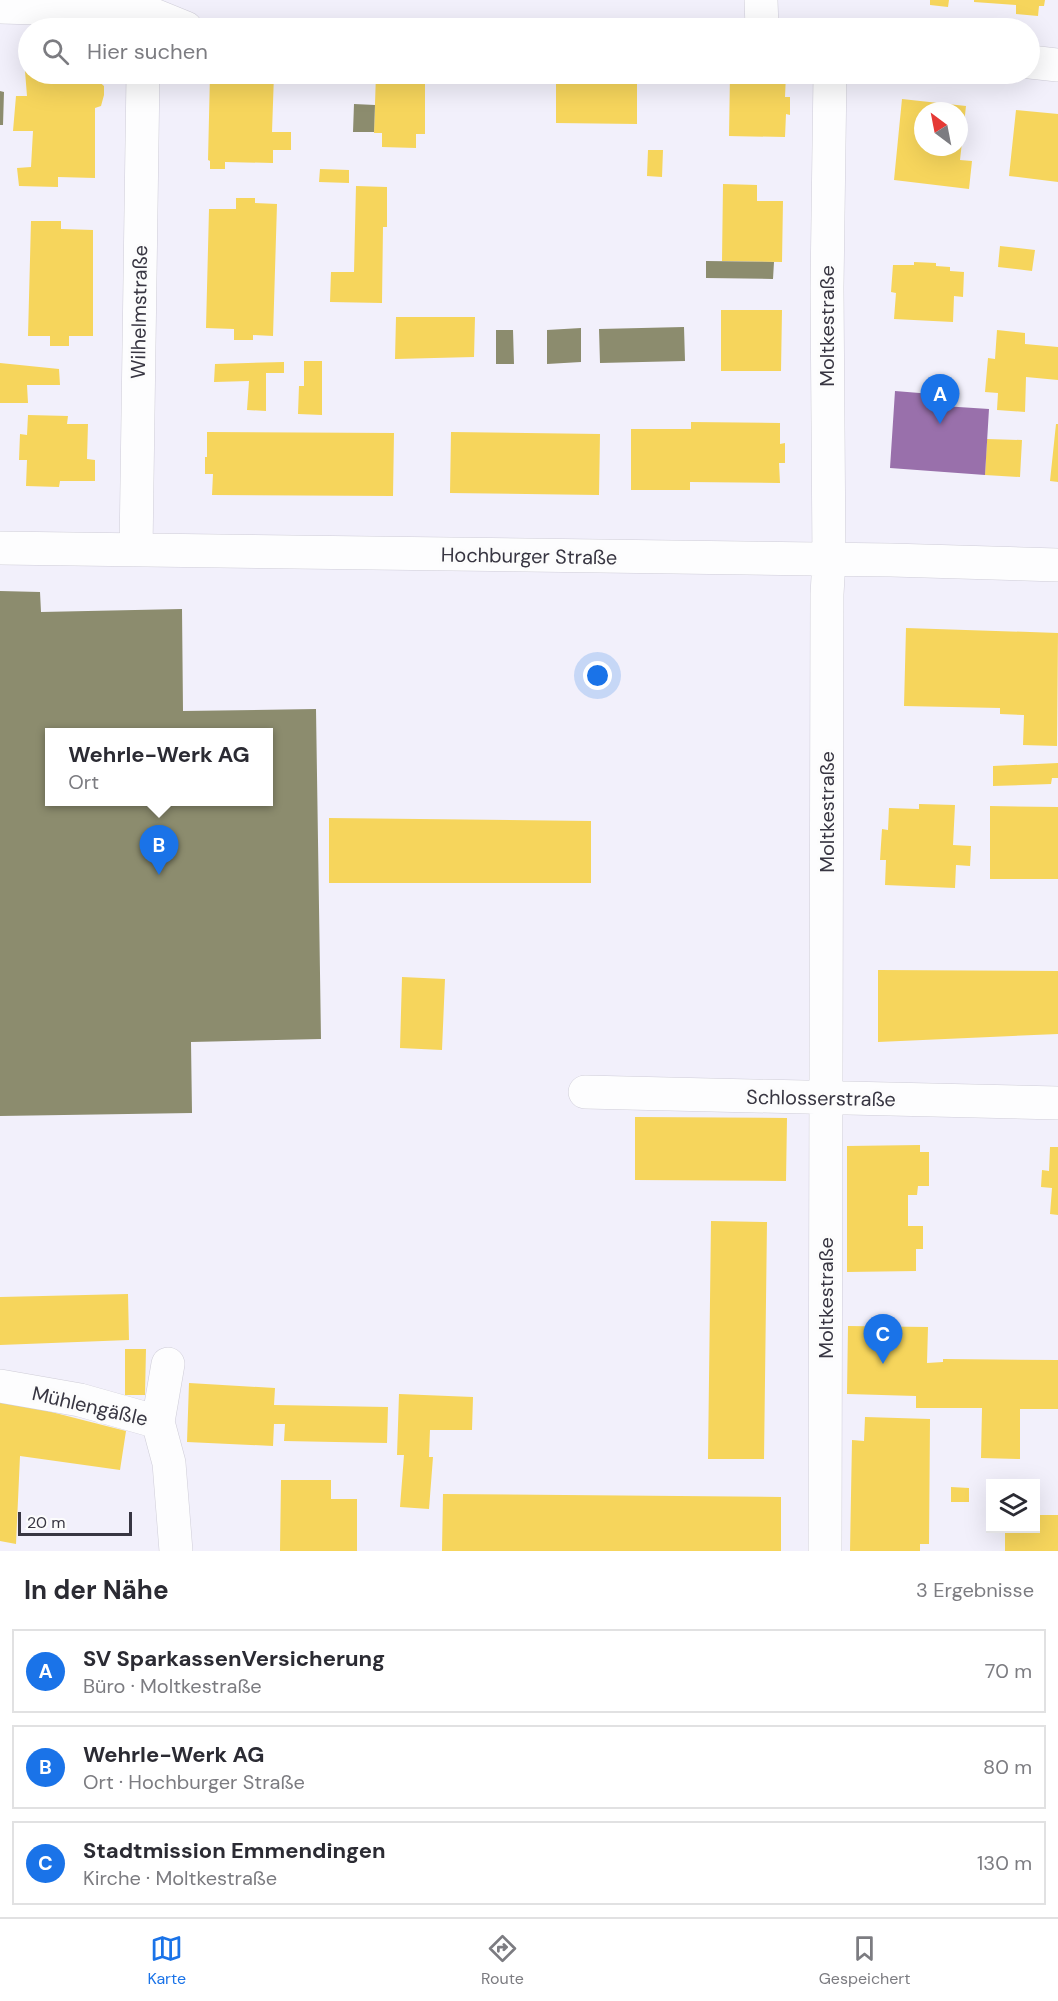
<!DOCTYPE html>
<html lang="de">
<head>
<meta charset="utf-8">
<style>
	:root { --surface:#fff; --page:#f2f2f3; --text:#2b2b33; --muted:#7c7c81; --line:#e1e1e2; --accent:#1a73e8 }
	body { margin:0; font-family:"DM Sans",sans-serif; background:var(--page); color:var(--text) }
	.controls { position:absolute; right:18px; bottom:18px; display:grid; overflow:hidden; border-radius:0px; box-shadow:0 6px 24px #0002 }
	.controls button { width:54px; height:54px; display:grid; place-items:center; padding:0; border:0; border-bottom:2px solid var(--line); background:var(--surface); color:var(--text); font:30px sans-serif }
	.compass { position:absolute; left:914px; top:102px; width:54px; height:54px; border-radius:50%; background:var(--surface); box-shadow:0 6px 24px #0002; rotate:328deg }
	.scale { position:absolute; left:18px; bottom:15px; width:114px; box-sizing:border-box; padding-left:6px; border:3px solid #383642; border-top:0; font-size:16px; line-height:21px; white-space:nowrap; color:#383642; -webkit-text-stroke:4px #fcfcfc; paint-order:stroke }
	.you { position:absolute; left:598px; top:676px; width:21px; height:21px; margin:-15px; border:4px solid #fff; border-radius:50%; background:#1a73e8; box-shadow:0 0 0 9px #1a73e833 }
	.badge { display:grid; place-items:center; width:39px; height:39px; border-radius:50%; background:var(--accent); color:#fff; font-size:20px; font-weight:700 }
	.pin { position:absolute; translate:-50% -50px; filter:drop-shadow(0 2px 3px #0008) }
	.pin::after { content:''; position:absolute; top:32px; width:21px; height:18px; background:inherit; clip-path:polygon(0 0,100% 0,50% 100%) }
	.popup { position:absolute; left:45px; top:728px; width:228px; height:78px; box-sizing:border-box; display:grid; place-content:center; border-radius:0px; background:var(--surface); filter:drop-shadow(0 2px 4px #0005); font-size:20px; white-space:nowrap; color:var(--muted) }
	.popup b { font-size:22px; color:var(--text) }
	.popup::after { content:''; position:absolute; left:50%; top:100%; margin-left:-12px; border:12px solid transparent; border-top-color:var(--surface) }
	.list { margin:0; padding:0; list-style:none }
	h2 { display:flex; justify-content:space-between; align-items:center; height:78px; margin:0; padding:0 24px; font-size:26px }
	h2 small { font-size:20px; font-weight:400; color:var(--muted) }
	.list li { display:grid; grid-template-columns:39px 1fr auto; gap:18px; align-items:center; box-sizing:border-box; height:84px; margin:0 12px 12px; padding:0 12px; border:2px solid var(--line); border-radius:0px }
	.list b { display:block; font-size:22px; white-space:nowrap }
	.list p { margin:0; font-size:20px; white-space:nowrap; color:var(--muted) }
	.list em { font-size:20px; font-style:normal; color:var(--muted) }
	.icon { flex:none; width:33px; height:33px; fill:none; stroke:currentColor; stroke-width:2; stroke-linecap:round; stroke-linejoin:round }
	.map { position:relative; flex:none; width:1058px; height:1551px; overflow:hidden }
	.search { position:absolute; background:var(--surface); box-shadow:0 6px 24px #0002; left:18px; right:18px; top:18px; height:66px; display:flex; align-items:center; gap:15px; box-sizing:border-box; padding:0 21px; border-radius:33px; color:var(--muted); font-size:22px }
	.sheet { height:366px; background:var(--surface) }
	nav { display:flex; justify-content:space-around; align-items:center; box-sizing:border-box; height:84px; border-top:2px solid var(--line); background:var(--surface); font-size:16px; color:var(--muted) }
	nav a { display:grid; justify-items:center; gap:3px }
	nav .on { color:var(--accent) }
	.map>svg:first-child { display:block }
	.homes { fill:#f6d55c; fill-rule:evenodd }
	.offices { fill:#9970ab }
	.industry { fill:#8c8c6e; fill-rule:evenodd }
	.lines { fill:none; stroke-linecap:round; stroke-linejoin:round }
	.minor-casing { stroke:#cfcdd8; stroke-width:34 }
	.minor { stroke:#fdfdfe; stroke-width:33 }
	.labels { text-anchor:middle; stroke-width:6; stroke-linejoin:round; paint-order:stroke }
	.street-label { font-size:20px; fill:#383642; stroke:#fcfcfc }
</style>
</head>
<body>
<div class="map">
<svg width="1058" height="1551" viewBox="0 0 1058 1551">
	<rect width="100%" height="100%" fill="#f2f0fb"/>
	<!-- homes -->
	<path class="homes" d="M 930,0 L 949,0 L 948,7 L 930,5 Z
		M 974,0 L 1045,0 L 1044,6 L 1039,6 L 1038,16 L 1016,14 L 1016,5 L 974,2 Z
		M 25,71 L 28,71 L 28,74 L 96,74 L 96,79 L 104,86 L 104,95 L 101,106 L 95,108 L 95,178 L 58,177 L 58,187 L 19,186 L 17,168 L 31,167 L 33,131 L 13,131 L 16,96 L 27,96 Z
		M 210,74 L 274,74 L 272,132 L 291,132 L 291,150 L 273,150 L 273,163 L 225,162 L 225,169 L 210,169 L 210,161 L 208,160 Z
		M 376,74 L 425,74 L 425,134 L 416,134 L 416,148 L 382,147 L 382,133 L 374,133 Z
		M 556,74 L 637,74 L 637,124 L 556,123 Z
		M 730,74 L 786,74 L 785,97 L 790,97 L 790,115 L 786,114 L 785,137 L 729,136 Z
		M 902,99 L 966,106 L 960,160 L 972,161 L 969,189 L 894,180 ZM 923,111 L 959,111 L 959,147 L 923,147 Z
		M 1016,110 L 1058,114 L 1058,182 L 1009,176 Z
		M 648,150 L 663,150 L 662,177 L 647,176 Z
		M 320,169 L 349,170 L 349,183 L 319,182 Z
		M 723,184 L 757,185 L 757,201 L 783,201 L 782,262 L 722,261 Z
		M 356,186 L 387,187 L 387,227 L 383,227 L 382,303 L 330,302 L 331,272 L 354,272 Z
		M 236,198 L 255,198 L 255,203 L 277,204 L 273,336 L 253,335 L 253,340 L 234,340 L 234,329 L 206,328 L 209,209 L 236,209 Z
		M 31,221 L 61,221 L 61,229 L 93,230 L 93,336 L 69,336 L 69,346 L 50,346 L 50,336 L 28,336 Z
		M 1000,246 L 1035,250 L 1032,271 L 998,267 Z
		M 914,262 L 936,263 L 936,266 L 950,267 L 950,271 L 964,272 L 963,297 L 954,296 L 953,322 L 894,319 L 896,293 L 891,292 L 893,265 L 914,265 Z
		M 721,310 L 782,310 L 781,371 L 721,371 Z
		M 396,317 L 475,317 L 474,357 L 395,359 Z
		M 997,330 L 1025,333 L 1025,344 L 1058,347 L 1058,380 L 1026,377 L 1025,412 L 997,410 L 998,393 L 985,392 L 988,358 L 995,359 Z
		M 304,361 L 322,361 L 322,415 L 298,414 L 299,386 L 304,386 Z
		M 284,362 L 284,373 L 266,373 L 266,411 L 247,410 L 249,381 L 214,382 L 215,364 Z
		M 0,363 L 59,369 L 60,385 L 27,385 L 28,403 L 0,403 Z
		M 28,415 L 68,416 L 67,424 L 88,424 L 87,459 L 95,460 L 95,481 L 60,481 L 59,487 L 26,486 L 27,460 L 19,460 L 20,434 L 27,435 Z
		M 691,422 L 780,423 L 780,444 L 785,443 L 785,463 L 779,463 L 780,483 L 690,482 L 690,490 L 631,490 L 631,429 L 691,429 Z
		M 1056,424 L 1058,424 L 1058,482 L 1050,481 Z
		M 207,432 L 394,433 L 393,496 L 212,495 L 213,474 L 205,474 L 205,457 L 207,457 Z
		M 451,432 L 600,434 L 599,495 L 450,493 Z
		M 987,439 L 1022,440 L 1020,477 L 985,475 Z
		M 906,628 L 1058,633 L 1057,746 L 1023,745 L 1024,715 L 1000,714 L 1000,708 L 904,706 Z
		M 1058,763 L 1058,778 L 1052,778 L 1051,784 L 993,786 L 993,766 Z
		M 919,804 L 955,805 L 953,845 L 971,846 L 970,866 L 956,865 L 955,888 L 885,885 L 886,860 L 880,860 L 882,829 L 888,830 L 889,808 L 919,809 Z
		M 990,806 L 1058,807 L 1058,879 L 990,879 Z
		M 329,818 L 591,821 L 591,883 L 329,883 Z
		M 878,970 L 1058,971 L 1058,1034 L 878,1042 Z
		M 402,977 L 445,979 L 442,1050 L 400,1048 Z
		M 635,1117 L 787,1118 L 786,1181 L 635,1180 Z
		M 920,1145 L 920,1152 L 929,1152 L 929,1186 L 918,1186 L 917,1195 L 908,1195 L 908,1226 L 923,1226 L 923,1249 L 916,1249 L 916,1271 L 847,1272 L 847,1146 Z
		M 1050,1147 L 1058,1147 L 1058,1215 L 1050,1214 L 1052,1188 L 1041,1187 L 1042,1170 L 1049,1171 Z
		M 711,1221 L 767,1222 L 764,1459 L 708,1459 Z
		M 128,1294 L 129,1340 L 0,1345 L 0,1297 Z
		M 848,1326 L 928,1327 L 927,1363 L 943,1362 L 943,1359 L 1058,1360 L 1058,1409 L 1020,1409 L 1020,1459 L 981,1458 L 982,1408 L 916,1408 L 916,1396 L 847,1394 Z
		M 125,1349 L 146,1349 L 145,1395 L 125,1395 Z
		M 189,1383 L 275,1388 L 274,1405 L 388,1407 L 387,1443 L 284,1441 L 285,1424 L 274,1424 L 273,1446 L 187,1442 Z
		M 399,1394 L 473,1397 L 472,1430 L 430,1430 L 429,1457 L 433,1457 L 429,1509 L 400,1507 L 404,1455 L 397,1455 Z
		M 0,1401 L 24,1405 L 126,1431 L 120,1470 L 20,1456 L 16,1544 L 0,1541 Z
		M 865,1417 L 930,1419 L 929,1544 L 920,1544 L 920,1551 L 850,1551 L 852,1440 L 864,1441 Z
		M 281,1480 L 331,1480 L 331,1499 L 357,1499 L 357,1551 L 280,1551 Z
		M 951,1487 L 969,1488 L 969,1502 L 951,1502 Z
		M 443,1494 L 781,1497 L 781,1551 L 442,1551 Z
		M 1036,1515 L 1058,1515 L 1058,1551 L 1005,1551 L 1005,1531 L 1036,1528 Z"/>
	<!-- offices -->
	<path class="offices" d="M 895,391 L 944,395 L 943,406 L 989,409 L 985,475 L 890,468 Z"/>
	<!-- industry -->
	<path class="industry" d="M 0,91 L 4,92 L 3,125 L 0,125 Z
		M 354,104 L 375,105 L 374,132 L 353,132 Z
		M 706,261 L 774,262 L 773,279 L 706,278 Z
		M 684,327 L 685,361 L 600,363 L 599,329 Z
		M 581,328 L 581,362 L 547,364 L 547,330 Z
		M 496,330 L 513,330 L 514,364 L 496,364 Z
		M 0,591 L 40,592 L 41,612 L 182,609 L 183,711 L 316,709 L 321,1039 L 191,1042 L 192,1113 L 0,1116 ZM 50,732 L 268,732 L 268,802 L 50,802 Z"/>
	<g class="lines">
		<defs>
			<path id="minor" d="M 761,0 L 762,28
				M 0,7 L 144,11 L 186,28
				M 1030,62 L 1058,65
				M 0,548 L 891,560 L 1058,565
				M 136,550 L 143,74
				M 585,1092 L 1058,1103
				M 0,1386 L 80,1400 L 158,1422 L 169,1463 L 176,1551
				M 158,1422 L 168,1364
				M 825,1551 L 827,594 L 829,561 L 827,288 L 830,74"/>
		</defs>
		<!-- minor casing -->
		<use href="#minor" class="minor-casing"/>
		<!-- minor -->
		<use href="#minor" class="minor"/>
	</g>
	<g class="labels">
		<!-- street labels -->
		<g class="street-label">
			<text transform="translate(139 312) rotate(-89)" y="7">Wilhelmstraße</text>
			<text transform="translate(827 326) rotate(-90)" y="7">Moltkestraße</text>
			<text transform="translate(529 556) rotate(1)" y="7">Hochburger Straße</text>
			<text transform="translate(827 812) rotate(-90)" y="7">Moltkestraße</text>
			<text transform="translate(821 1098) rotate(1)" y="7">Schlosserstraße</text>
			<text transform="translate(826 1298) rotate(-90)" y="7">Moltkestraße</text>
			<text transform="translate(90 1406) rotate(13)" y="7">Mühlengäßle</text>
		</g>
	</g>
</svg>
<div class="controls">
<button><svg class="icon" aria-label="layers" viewBox="0 0 24 24"><path d="M12 4l9 5-9 5-9-5zM3 14l9 5 9-5"/></svg></button>
</div>
<svg class="compass" viewBox="-18 -18 36 36"><path d="M0-13l5 13h-10z" fill="#e53935"/><path d="M0 13l5-13h-10z" fill="#7c7c81"/></svg>
<div class="scale">20 m</div>
<div class="you"></div>
<div class="pin badge" style="left:940px;top:424px">A</div>
<div class="pin badge" style="left:159px;top:875px">B</div>
<div class="popup"><b>Wehrle-Werk AG</b>Ort</div>
<div class="pin badge" style="left:883px;top:1364px">C</div>
<div class="search"><svg class="icon" aria-label="search" viewBox="0 0 24 24"><circle cx="10" cy="10" r="6"/><path d="M15 15l6 6"/></svg>Hier suchen</div>
</div>
<section class="sheet">
<h2>In der Nähe<small>3 Ergebnisse</small></h2>
<ul class="list">
<li><span class="badge">A</span><div><b>SV SparkassenVersicherung</b><p>Büro · Moltkestraße</p></div><em>70 m</em></li>
<li><span class="badge">B</span><div><b>Wehrle-Werk AG</b><p>Ort · Hochburger Straße</p></div><em>80 m</em></li>
<li><span class="badge">C</span><div><b>Stadtmission Emmendingen</b><p>Kirche · Moltkestraße</p></div><em>130 m</em></li>
</ul>
</section>
<nav>
<a class="on"><svg class="icon" aria-label="map" viewBox="0 0 24 24"><path d="M3 6l6-2 6 2 6-2v14l-6 2-6-2-6 2zM9 4v14M15 6v14"/></svg>Karte</a>
<a><svg class="icon" aria-label="directions" viewBox="0 0 24 24"><path d="M12 3l9 9-9 9-9-9zM9 14v-3h6M13 9l2 2-2 2"/></svg>Route</a>
<a><svg class="icon" aria-label="saved" viewBox="0 0 24 24"><path d="M7 4h10v16l-5-4-5 4z"/></svg>Gespeichert</a>
</nav>
</body>
</html>
